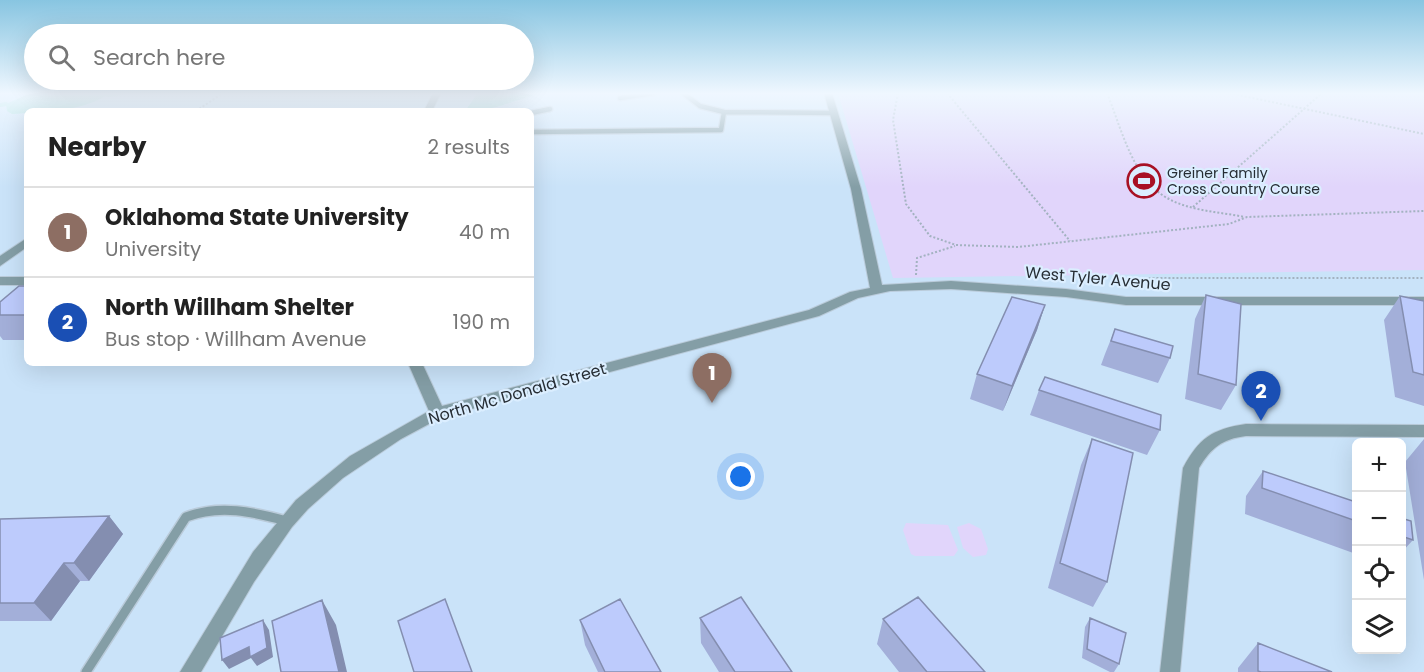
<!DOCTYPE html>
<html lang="en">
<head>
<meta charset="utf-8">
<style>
	:root { --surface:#fff; --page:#f6f6f6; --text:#222; --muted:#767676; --line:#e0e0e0; --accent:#1a73e8 }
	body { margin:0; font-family:Poppins,sans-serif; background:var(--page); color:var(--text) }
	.controls { position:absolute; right:18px; bottom:18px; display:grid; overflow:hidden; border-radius:9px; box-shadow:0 6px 24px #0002 }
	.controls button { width:54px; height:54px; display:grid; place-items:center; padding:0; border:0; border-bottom:2px solid var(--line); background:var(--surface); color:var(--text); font:30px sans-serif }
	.you { position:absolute; left:741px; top:477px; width:21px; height:21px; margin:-15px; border:4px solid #fff; border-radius:50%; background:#1a73e8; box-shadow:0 0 0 9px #1a73e833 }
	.badge { display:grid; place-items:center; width:39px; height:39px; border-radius:50%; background:var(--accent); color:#fff; font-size:20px; font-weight:700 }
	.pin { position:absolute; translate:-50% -50px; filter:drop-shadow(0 2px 3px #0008) }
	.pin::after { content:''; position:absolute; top:32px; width:21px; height:18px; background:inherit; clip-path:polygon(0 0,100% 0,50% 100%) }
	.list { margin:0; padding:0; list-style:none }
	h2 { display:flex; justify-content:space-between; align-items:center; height:78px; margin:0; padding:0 24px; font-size:26px }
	h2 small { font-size:20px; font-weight:400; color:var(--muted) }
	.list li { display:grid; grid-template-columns:39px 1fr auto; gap:18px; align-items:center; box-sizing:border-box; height:90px; padding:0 24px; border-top:2px solid var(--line) }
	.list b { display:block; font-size:22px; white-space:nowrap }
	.list p { margin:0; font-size:20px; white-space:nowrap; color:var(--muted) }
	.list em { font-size:20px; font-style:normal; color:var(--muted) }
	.icon { flex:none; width:33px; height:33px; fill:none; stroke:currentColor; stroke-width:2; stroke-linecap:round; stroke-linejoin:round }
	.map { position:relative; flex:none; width:1424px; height:672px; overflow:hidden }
	.search { position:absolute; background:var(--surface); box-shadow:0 6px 24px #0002; left:24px; top:24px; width:510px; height:66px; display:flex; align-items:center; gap:15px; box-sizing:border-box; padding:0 21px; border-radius:33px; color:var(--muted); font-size:22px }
	.panel { position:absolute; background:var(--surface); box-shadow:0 6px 24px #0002; left:24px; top:108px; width:510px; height:258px; border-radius:9px }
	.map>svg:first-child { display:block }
	.built { fill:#cae3f9; fill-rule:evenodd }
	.green { fill:#e1d5fb }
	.water { fill:#99ded7 }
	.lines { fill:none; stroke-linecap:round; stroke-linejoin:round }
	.stream { stroke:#99ded7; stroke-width:4 }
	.lane-far1-casing { stroke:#bacbda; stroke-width:7 }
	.lane-casing { stroke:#bacbda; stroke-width:12 }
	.street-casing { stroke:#bacbda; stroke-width:2 }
	.path { stroke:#a3b2c0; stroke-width:2; stroke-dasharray:2 2; stroke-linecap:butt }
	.lane-far1 { stroke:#849ea6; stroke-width:4.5 }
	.lane { stroke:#849ea6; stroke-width:9 }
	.street { fill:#849ea6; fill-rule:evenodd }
	.wall { fill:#a3afd9 }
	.shaded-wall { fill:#848eb0 }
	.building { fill:#bdcbfc; stroke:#848eb0; stroke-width:1.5 }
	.labels { text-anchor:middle; stroke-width:4.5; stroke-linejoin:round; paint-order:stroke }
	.far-poi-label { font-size:14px; fill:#262d34; stroke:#dbeeff; text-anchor:start }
	.street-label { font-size:16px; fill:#262d34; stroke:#dbeeff }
</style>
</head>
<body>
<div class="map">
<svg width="1424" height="672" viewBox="0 0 1424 672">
	<rect width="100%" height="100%" fill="#dbeeff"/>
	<!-- built -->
	<path class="built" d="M 0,93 L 1424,93 L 1424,672 L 0,672 ZM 27,111 L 531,111 L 531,363 L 27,363 ZM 1356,442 L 1402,442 L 1402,650 L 1356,650 Z"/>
	<!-- green -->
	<path class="green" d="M 838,93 L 1424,93 L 1424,270 L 893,278 Z
		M 906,523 L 948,525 L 958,550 L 954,556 L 915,556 L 911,554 L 903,530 Z
		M 969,523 L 981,529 L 988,549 L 986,555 L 973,557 L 963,548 L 957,527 Z"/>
	<!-- water -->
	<path class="water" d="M 30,93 L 110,93 C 84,112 40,112 12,114 L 7,111 L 6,104 Z
		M 478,93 L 544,93 C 513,99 499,111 465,111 Z"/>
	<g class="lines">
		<!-- stream -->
		<path class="stream" d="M 108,95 L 121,93
			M 0,105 L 6,104"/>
		<defs>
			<path id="lane-far1" d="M 620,98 L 653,93
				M 724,112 L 833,113
				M 531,113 L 550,109
				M 531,132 L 721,130 L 724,112 L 700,106 L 683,93"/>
			<path id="lane" d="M 86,672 L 186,517 C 220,504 253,512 287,521"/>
			<path id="street" d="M 433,93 L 441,93 L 432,111 L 424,111 Z
				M 824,93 L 832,93 L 861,189 L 882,285 L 951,281 L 1066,289 L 1126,297 L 1424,297 L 1424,305 L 1126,305 L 1066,297 L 951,289 L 890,291 L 858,298 L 819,316 L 442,417 L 401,439 L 343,478 L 308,509 L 292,527 L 254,582 L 201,672 L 180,672 L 253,552 L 296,500 L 350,456 L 429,411 L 408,363 L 422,363 L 442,406 L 809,310 L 850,292 L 870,288 L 851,189 Z
				M 27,238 L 27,247 L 0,266 L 0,256 Z
				M 0,277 L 27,277 L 27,285 L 0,285 Z
				M 1246,424 L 1424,425 L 1424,437 L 1246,436 C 1222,439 1211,448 1199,468 L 1180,672 L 1160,672 L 1183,468 C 1199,438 1212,429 1246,424 Z"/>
		</defs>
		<!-- lane-far1 casing -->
		<use href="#lane-far1" class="lane-far1-casing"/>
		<!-- lane casing -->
		<use href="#lane" class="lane-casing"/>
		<!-- street casing -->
		<use href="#street" class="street-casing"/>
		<!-- path -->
		<path class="path" d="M 898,93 L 893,120 L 906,204 L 930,236 L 956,245 L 1018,247 L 1229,224 L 1247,217 L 1424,211
			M 947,93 L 1070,241
			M 1107,93 C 1121,127 1133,181 1169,199 C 1191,211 1220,212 1245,217
			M 1229,93 L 1424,134
			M 196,111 L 223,93
			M 1193,207 L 1322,93
			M 916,275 L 917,258 L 955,246
			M 1109,285 L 1152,278 L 1424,278"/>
		<!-- lane-far1 -->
		<use href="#lane-far1" class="lane-far1"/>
		<!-- lane -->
		<use href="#lane" class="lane"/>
		<!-- street -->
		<use href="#street" class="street"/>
	</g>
	<!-- wall -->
	<path class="wall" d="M 27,286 L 27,340 L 3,340 L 0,336 L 0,302 Z
		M 1206,295 L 1236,385 L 1221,410 L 1185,399 L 1195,319 Z
		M 1400,296 L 1424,301 L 1424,406 L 1395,397 L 1384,320 Z
		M 1045,305 L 1037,330 L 1003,411 L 970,399 L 977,374 Z
		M 1115,329 L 1170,358 L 1158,383 L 1101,365 L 1105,354 Z
		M 1039,390 L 1160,430 L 1147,455 L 1030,415 Z
		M 1092,439 L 1107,582 L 1093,607 L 1048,588 L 1081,465 Z
		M 1424,439 L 1424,580 L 1405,462 Z
		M 1263,471 L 1356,502 L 1356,554 L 1245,514 L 1246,496 Z
		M 109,516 L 123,534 L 89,581 L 80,581 L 51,621 L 0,621 L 0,519 Z
		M 1401,518 L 1413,540 L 1401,553 Z
		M 700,618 L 792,672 L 719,672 L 701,643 Z
		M 1090,618 L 1119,664 L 1114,672 L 1110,672 L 1082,658 L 1085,627 Z
		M 883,619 L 985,672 L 899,672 L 877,644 Z
		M 580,620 L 661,672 L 598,672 L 585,645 Z
		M 1258,643 L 1332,672 L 1238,672 L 1238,668 Z"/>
	<!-- shaded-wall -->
	<path class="shaded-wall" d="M 1045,305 L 1037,330 L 1003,411 L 1012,386 Z
		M 109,516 L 123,534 L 89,581 L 74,563 Z
		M 64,563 L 80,581 L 51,621 L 34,603 Z
		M 322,600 L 336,625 L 347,672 L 339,672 Z
		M 263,620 L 269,630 L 273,657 L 257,666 L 251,658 L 229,669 L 222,660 Z"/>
	<!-- building -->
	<path class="building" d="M 19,286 L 27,286 L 27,315 L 0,315 L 0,302 Z
		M 1206,295 L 1241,304 L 1236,385 L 1198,374 Z
		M 1400,296 L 1424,301 L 1424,375 L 1413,372 Z
		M 1012,297 L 1045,305 L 1012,386 L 977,374 Z
		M 1115,329 L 1173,346 L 1170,358 L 1111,341 Z
		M 1045,377 L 1161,415 L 1160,430 L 1039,390 Z
		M 1092,439 L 1133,453 L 1107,582 L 1060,563 Z
		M 1263,471 L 1356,502 L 1356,521 L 1262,488 Z
		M 109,516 L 74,563 L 64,563 L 34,603 L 0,603 L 0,519 Z
		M 1401,518 L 1411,521 L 1413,540 L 1401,536 Z
		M 741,597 L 792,672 L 735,672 L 700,618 Z
		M 918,597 L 985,672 L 927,672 L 883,619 Z
		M 445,599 L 472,672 L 414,672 L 398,621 Z
		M 620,599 L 661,672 L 605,672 L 580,620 Z
		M 322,600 L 339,672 L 281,672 L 272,621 Z
		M 1090,618 L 1126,633 L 1119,664 L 1087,649 Z
		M 263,620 L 267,648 L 250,657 L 249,647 L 222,660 L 220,638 Z
		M 1258,643 L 1332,672 L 1261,672 L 1258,671 Z"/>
	<!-- sky -->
	<linearGradient id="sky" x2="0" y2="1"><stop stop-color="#88c5e1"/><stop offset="0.5" stop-color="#eff7ff"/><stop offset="1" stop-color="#eff7ff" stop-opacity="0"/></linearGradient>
	<rect width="1424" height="187" fill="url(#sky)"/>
	<!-- icons -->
	<defs>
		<symbol id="stadium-ring" viewBox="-11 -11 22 22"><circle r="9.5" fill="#dbeeff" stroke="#a81124" stroke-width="1.5"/><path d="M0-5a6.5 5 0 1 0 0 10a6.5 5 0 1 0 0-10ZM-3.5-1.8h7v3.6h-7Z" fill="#a81124"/></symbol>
	</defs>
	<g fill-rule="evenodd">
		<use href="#stadium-ring" x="1125" y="162" width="38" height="38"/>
	</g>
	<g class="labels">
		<!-- far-poi labels -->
		<g class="far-poi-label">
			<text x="1167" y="178">Greiner Family<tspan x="1167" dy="16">Cross Country Course</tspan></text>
		</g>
		<!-- street labels -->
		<g class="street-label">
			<text transform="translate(1098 278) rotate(5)" y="6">West Tyler Avenue</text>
			<text transform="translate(517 393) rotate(-16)" y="6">North Mc Donald Street</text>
		</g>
	</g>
</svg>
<div class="controls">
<button>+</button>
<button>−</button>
<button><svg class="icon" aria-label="locate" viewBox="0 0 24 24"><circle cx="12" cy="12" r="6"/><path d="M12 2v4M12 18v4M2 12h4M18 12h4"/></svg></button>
<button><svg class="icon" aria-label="layers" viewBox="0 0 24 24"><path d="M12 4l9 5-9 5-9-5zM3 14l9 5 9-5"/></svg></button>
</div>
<div class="you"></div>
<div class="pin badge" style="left:712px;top:403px;background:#8d6e63">1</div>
<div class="pin badge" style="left:1261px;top:421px;background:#1a4fb4">2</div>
<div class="search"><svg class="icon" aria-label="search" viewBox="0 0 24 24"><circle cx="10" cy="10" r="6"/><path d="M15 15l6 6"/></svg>Search here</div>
<section class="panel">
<h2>Nearby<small>2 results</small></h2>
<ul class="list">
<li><span class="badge" style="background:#8d6e63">1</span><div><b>Oklahoma State University</b><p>University</p></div><em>40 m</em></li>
<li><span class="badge" style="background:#1a4fb4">2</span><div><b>North Willham Shelter</b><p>Bus stop · Willham Avenue</p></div><em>190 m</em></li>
</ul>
</section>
</div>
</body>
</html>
